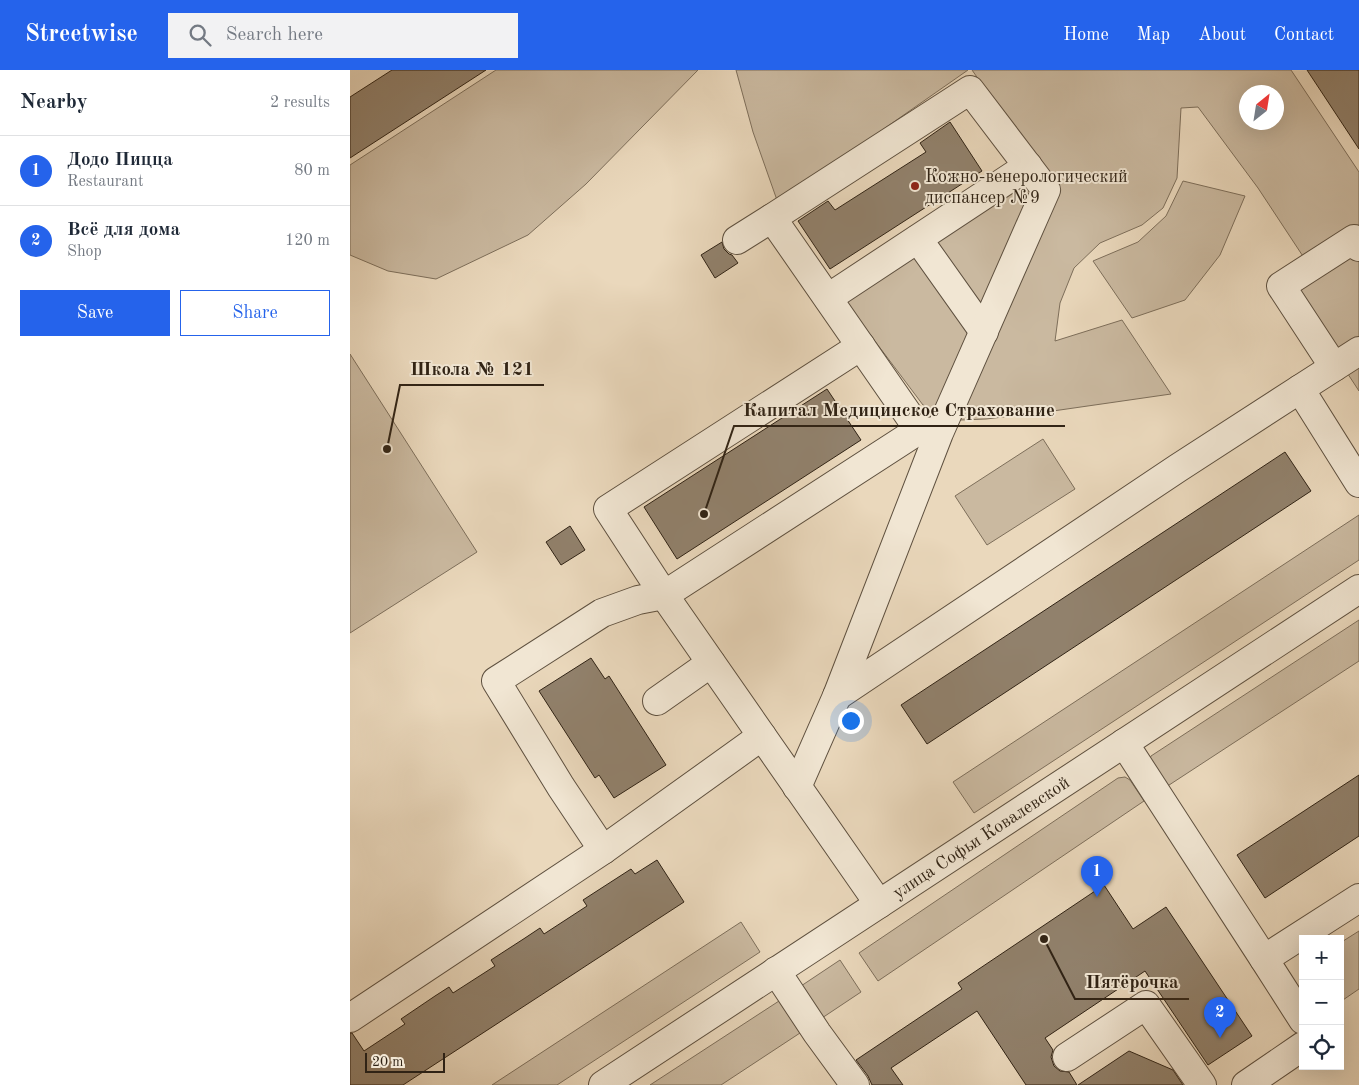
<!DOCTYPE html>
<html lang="en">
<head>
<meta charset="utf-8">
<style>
	:root { --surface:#fff; --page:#f2f2f3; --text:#1f2937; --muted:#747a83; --line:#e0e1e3; --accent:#2563eb }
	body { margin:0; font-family:"Old Standard TT",serif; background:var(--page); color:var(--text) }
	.controls { position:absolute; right:15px; bottom:15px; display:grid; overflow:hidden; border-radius:0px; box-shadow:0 5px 20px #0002 }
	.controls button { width:45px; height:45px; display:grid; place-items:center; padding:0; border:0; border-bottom:1px solid var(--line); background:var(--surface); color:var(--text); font:25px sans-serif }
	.compass { position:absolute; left:889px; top:15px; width:45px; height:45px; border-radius:50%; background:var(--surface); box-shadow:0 5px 20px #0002; rotate:30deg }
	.scale { position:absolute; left:15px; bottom:12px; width:80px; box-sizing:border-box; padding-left:5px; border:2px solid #302315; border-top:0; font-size:14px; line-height:18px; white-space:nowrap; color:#302315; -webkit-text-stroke:4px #f1e6d3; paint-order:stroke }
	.you { position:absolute; left:500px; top:650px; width:18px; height:18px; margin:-12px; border:4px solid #fff; border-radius:50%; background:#1a73e8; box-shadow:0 0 0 8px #1a73e833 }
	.badge { display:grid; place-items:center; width:32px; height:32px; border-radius:50%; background:var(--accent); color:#fff; font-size:16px; font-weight:700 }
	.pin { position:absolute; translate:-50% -41px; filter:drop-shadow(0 1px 2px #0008) }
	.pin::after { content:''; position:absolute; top:26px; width:18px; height:15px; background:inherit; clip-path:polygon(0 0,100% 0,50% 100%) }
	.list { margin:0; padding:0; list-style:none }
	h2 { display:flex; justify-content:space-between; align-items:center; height:65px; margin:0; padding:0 20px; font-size:21px }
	h2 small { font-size:16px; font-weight:400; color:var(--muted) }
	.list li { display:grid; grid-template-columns:32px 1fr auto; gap:15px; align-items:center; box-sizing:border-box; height:70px; padding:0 20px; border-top:1px solid var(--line) }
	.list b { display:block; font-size:19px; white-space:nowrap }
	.list p { margin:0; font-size:16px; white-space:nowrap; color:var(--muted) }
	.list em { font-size:16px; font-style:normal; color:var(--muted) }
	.actions { display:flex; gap:10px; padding:15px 20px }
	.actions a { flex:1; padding:11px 0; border:1px solid var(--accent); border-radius:0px; text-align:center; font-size:18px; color:var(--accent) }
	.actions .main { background:var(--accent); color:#fff }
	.icon { flex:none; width:28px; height:28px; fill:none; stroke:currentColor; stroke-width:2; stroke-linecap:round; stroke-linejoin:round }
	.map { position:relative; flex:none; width:1009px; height:1015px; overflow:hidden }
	header { display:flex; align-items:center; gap:30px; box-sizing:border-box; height:70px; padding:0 25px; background:var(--accent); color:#fff }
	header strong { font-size:24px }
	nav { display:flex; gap:28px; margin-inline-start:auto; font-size:18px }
	.search { width:350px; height:45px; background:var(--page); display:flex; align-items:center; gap:12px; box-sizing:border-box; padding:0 18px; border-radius:0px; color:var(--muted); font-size:19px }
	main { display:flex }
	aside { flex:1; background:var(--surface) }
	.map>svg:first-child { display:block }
	.green { fill:#cab9a0; stroke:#7d6e5a; fill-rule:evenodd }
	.building { fill:#91816c; stroke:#302315 }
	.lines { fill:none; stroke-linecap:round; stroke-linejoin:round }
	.minor-casing { stroke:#5e503f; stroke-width:30 }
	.minor { stroke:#f1e6d3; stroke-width:28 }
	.poi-dot { fill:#8f2418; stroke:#f1e6d3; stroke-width:2 }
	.labels { text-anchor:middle; stroke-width:4; stroke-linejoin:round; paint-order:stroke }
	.poi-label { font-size:18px; fill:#302315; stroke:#f1e6d3; text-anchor:start }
	.street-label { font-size:18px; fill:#302315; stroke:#f1e6d3 }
	.leader { fill:none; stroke:#302315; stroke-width:2 }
	.callout-dot { fill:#302315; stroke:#f1e6d3; stroke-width:2 }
	.callout-label { font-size:19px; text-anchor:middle; font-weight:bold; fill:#302315; stroke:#f1e6d3; stroke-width:4; stroke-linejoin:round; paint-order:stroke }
</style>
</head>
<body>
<header>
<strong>Streetwise</strong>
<div class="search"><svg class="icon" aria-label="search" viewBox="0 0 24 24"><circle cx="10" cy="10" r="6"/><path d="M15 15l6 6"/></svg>Search here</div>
<nav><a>Home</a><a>Map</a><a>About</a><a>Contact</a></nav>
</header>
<main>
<aside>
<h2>Nearby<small>2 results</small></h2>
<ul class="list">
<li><span class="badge">1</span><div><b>Додо Пицца</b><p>Restaurant</p></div><em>80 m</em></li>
<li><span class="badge">2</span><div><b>Всё для дома</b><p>Shop</p></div><em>120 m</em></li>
</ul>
<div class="actions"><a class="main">Save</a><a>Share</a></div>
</aside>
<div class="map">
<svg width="1009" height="1015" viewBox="0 0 1009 1015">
	<rect width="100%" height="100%" fill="#ead8bc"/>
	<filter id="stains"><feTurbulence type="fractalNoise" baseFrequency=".004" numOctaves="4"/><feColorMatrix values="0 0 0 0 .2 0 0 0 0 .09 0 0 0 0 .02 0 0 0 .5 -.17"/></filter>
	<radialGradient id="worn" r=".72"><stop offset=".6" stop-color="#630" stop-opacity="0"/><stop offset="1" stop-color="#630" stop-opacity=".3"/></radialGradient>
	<!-- green -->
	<path class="green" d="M 146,0 L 348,0 L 236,114 L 178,165 L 86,209 L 38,201 L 0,185 L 0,95 Z
		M 386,0 L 618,0 L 428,133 L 403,62 Z
		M 622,0 L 941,0 L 1009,102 L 1009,321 L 943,220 L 966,206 L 908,118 L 848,37 L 831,38 L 827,108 L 813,138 L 792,155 L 750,173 L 724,198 L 710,233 L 705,271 L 772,250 L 821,324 L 696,342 L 636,349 L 611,350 L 573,335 L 494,230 L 689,96 ZM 896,22 L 926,22 L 926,52 L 896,52 Z
		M 833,111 L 895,126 L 870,185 L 835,230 L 782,248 L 743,191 L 788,172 L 816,146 Z
		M 0,284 L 127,482 L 0,563 Z
		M 693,369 L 725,419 L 637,475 L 605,426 Z
		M 1009,445 L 1009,490 L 624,743 L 603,712 Z
		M 1009,550 L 1009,591 L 813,719 L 798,692 L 801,686 Z
		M 775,707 L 780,710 L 794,731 L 528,911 L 509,883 L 768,708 Z
		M 391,852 L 410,882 L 207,1015 L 142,1015 Z
		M 1009,861 L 1009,919 L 990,932 L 990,873 Z
		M 490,890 L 511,922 L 469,950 L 448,918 Z
		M 429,931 L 450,963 L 371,1015 L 300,1015 Z"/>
	<!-- building -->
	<path class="building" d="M 42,0 L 136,0 L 0,88 L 0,27 Z
		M 957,0 L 1009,0 L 1009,79 Z
		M 600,52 L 632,101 L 480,199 L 448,151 L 478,131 L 485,140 L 576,82 L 570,73 Z
		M 372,172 L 374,179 L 379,184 L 382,185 L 388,193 L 365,208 L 351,185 Z
		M 477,319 L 511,370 L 327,489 L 294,437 Z
		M 935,382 L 961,421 L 577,674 L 551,635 Z
		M 220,456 L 235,480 L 211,495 L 196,472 Z
		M 241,588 L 255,609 L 259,606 L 316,695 L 264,728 L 249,705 L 245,708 L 189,621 Z
		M 1009,705 L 1009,766 L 915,828 L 887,785 Z
		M 307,790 L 334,832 L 53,1015 L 0,1015 L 0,963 L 2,963 L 14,981 L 55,954 L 51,949 L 85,926 L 99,917 L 103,923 L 145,896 L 141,890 L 175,868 L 190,858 L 194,864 L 237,836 L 233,830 L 281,799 L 285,804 Z
		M 754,815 L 783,859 L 816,837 L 902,966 L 858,995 L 795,901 L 695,968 L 703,980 L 701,987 L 704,996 L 710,1001 L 719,1002 L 727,1015 L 676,1015 L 627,941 L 541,998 L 553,1015 L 522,1015 L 518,1006 L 506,990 L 612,919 L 608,913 Z
		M 779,981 L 823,1000 L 833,1015 L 728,1015 Z"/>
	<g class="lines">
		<defs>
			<g id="minor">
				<path d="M 568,169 L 634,262"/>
				<path d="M 387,170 L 422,148"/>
				<path d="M 478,228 L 678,96"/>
				<path d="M 984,297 L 931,216 L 1004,169 L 1009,177"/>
				<path d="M 950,319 L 1009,281"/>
				<path d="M 487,626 L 828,398 L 950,319 L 1009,413"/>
				<path d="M 307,631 L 361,593"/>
				<path d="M 412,666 L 314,525 L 258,439 L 511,276"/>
				<path d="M 774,673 L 914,889 L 953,950"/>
				<path d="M 447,717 L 487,626 L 589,363 L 696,120 L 620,20 L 422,148 L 569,360"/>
				<path d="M 253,780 L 211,717 L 146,611 L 252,543 L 288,530 L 314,525 L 569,360 L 588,363"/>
				<path d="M 914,889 L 1009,828"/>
				<path d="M 426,901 L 467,963 L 505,1015"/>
				<path d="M 0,948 L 253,780 L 412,666 L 529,834"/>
				<path d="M 717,987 L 796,935 L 852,1015"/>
				<path id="s1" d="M 253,1015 L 1009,519"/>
				<path d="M 896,1015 L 953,976"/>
			</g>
		</defs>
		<!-- minor casing -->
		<use href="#minor" class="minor-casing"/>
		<!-- minor -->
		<use href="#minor" class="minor"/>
	</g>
	<!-- markers -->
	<circle class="poi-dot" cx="565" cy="116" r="5"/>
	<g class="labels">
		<!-- poi labels -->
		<g class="poi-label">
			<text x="575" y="112">Кожно-венерологический<tspan x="575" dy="21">диспансер №9</tspan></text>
		</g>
		<!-- street labels -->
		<g class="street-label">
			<text dy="6" stroke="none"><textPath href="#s1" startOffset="452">улица Софьи Ковалевской</textPath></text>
		</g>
	</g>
	<!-- callouts -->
	<path class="leader" d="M37 379L50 315H194M354 444L384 356H715M694 869L725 929H839"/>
	<g class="callout-dot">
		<circle cx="37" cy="379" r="5"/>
		<circle cx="354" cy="444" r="5"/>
		<circle cx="694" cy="869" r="5"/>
	</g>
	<g class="callout-label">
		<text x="122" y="305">Школа № 121</text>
		<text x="549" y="346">Капитал Медицинское Страхование</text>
		<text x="782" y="918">Пятёрочка</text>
	</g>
	<rect width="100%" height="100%" filter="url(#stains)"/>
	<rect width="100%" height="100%" fill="url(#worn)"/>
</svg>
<div class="controls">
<button>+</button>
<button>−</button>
<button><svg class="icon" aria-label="locate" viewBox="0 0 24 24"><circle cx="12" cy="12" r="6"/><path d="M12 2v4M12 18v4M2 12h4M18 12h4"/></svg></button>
</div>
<svg class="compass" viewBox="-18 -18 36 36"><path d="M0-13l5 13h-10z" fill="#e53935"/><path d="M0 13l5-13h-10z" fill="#747a83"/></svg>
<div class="scale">20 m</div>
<div class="you"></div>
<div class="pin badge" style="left:747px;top:827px">1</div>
<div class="pin badge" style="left:870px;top:968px">2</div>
</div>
</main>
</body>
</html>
